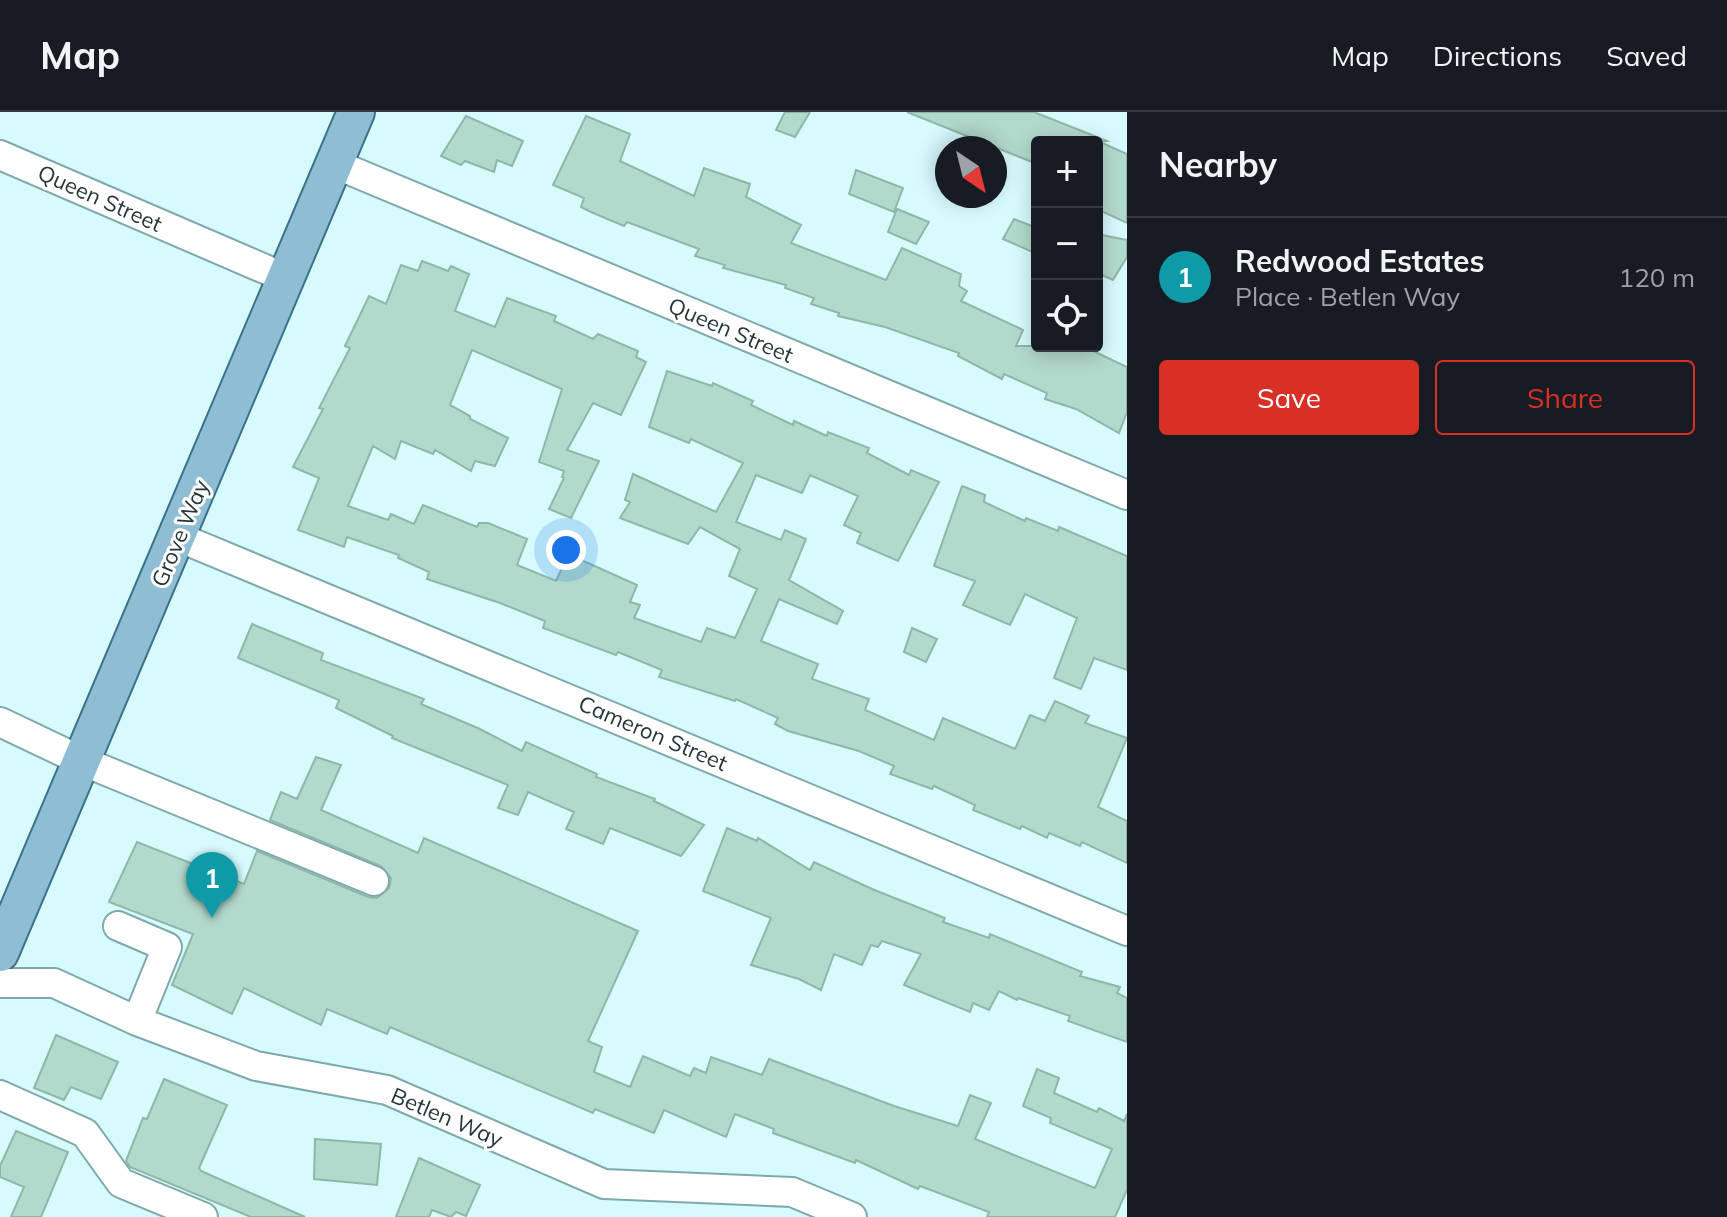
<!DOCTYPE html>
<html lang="en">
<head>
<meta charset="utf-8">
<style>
	:root { --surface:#171b24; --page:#20242c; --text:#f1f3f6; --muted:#9ea1a6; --line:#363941; --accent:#d93025 }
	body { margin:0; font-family:Mulish,sans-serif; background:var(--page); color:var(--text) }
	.controls { position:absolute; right:24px; top:24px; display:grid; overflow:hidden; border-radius:8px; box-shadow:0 4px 20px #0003 }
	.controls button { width:72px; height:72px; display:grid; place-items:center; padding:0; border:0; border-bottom:2px solid var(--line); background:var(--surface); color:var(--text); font:40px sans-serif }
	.compass { position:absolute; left:935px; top:24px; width:72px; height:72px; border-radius:50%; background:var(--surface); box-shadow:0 4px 20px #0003; rotate:145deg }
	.you { position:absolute; left:566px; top:438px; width:28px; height:28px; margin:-20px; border:6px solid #fff; border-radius:50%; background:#1a73e8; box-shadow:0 0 0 12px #1a73e833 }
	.badge { display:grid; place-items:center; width:52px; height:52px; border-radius:50%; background:var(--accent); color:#fff; font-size:26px; font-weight:700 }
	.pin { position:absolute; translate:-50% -66px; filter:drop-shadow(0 2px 4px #0008) }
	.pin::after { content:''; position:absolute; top:42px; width:28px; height:24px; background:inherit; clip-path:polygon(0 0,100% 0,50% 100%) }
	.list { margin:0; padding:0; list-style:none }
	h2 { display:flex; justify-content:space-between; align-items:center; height:104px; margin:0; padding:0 32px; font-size:34px }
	h2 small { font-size:26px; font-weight:400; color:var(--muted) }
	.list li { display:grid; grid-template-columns:52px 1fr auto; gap:24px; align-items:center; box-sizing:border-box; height:120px; padding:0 32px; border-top:2px solid var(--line) }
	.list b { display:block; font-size:30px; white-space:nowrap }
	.list p { margin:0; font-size:26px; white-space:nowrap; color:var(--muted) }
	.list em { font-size:26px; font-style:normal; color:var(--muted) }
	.actions { display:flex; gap:16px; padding:24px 32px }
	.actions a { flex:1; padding:18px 0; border:2px solid var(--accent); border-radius:8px; text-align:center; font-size:28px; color:var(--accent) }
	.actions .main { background:var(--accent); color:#fff }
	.icon { flex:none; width:44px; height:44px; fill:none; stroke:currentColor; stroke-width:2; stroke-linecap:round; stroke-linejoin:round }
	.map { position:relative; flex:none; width:1127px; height:1105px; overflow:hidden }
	header { display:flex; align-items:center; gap:48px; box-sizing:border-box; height:112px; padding:0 40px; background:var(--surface); border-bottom:2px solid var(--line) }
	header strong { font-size:38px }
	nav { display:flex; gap:44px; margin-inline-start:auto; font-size:28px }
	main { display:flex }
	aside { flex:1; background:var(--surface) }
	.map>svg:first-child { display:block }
	.building { fill:#b2dacc; stroke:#8fb6a9; stroke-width:2 }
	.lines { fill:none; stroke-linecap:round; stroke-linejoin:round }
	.minor-casing { stroke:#7ea9ac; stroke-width:32 }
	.major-casing { stroke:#39728a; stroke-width:40 }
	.minor { stroke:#fff; stroke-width:28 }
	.major { stroke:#8fbed4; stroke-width:36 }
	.labels { text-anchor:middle; stroke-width:6; stroke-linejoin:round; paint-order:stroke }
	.street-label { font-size:22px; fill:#243637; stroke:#fff }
</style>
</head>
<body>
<header>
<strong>Map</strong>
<nav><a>Map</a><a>Directions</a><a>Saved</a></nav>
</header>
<main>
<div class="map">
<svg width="1127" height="1105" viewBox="0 0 1127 1105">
	<rect width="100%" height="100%" fill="#d7fafd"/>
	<!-- building -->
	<path class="building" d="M 785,0 L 810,0 L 795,25 L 776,18 Z
		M 907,0 L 1034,0 L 1107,29 L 1100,30 L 1127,42 L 1127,111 L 1097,97 L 1097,30 L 1037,30 L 1037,52 Z
		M 466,4 L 523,29 L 512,54 L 497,48 L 494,60 L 465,49 L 461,53 L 441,44 Z
		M 586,4 L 630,22 L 620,49 L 694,84 L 704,56 L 750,72 L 746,85 L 801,113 L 791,131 L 886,168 L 902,136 L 961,162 L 959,174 L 967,179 L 961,189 L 1023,218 L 1016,234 L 1083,234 L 1127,255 L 1127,300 L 1119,321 L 1076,297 L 1045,287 L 1047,281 L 1004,262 L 1002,267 L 958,244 L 959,241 L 885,215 L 838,204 L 839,201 L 811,192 L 814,186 L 785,176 L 786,173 L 723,156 L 725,153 L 695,144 L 699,137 L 627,110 L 624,114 L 591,100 L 581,95 L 584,86 L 553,73 Z
		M 856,58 L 903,76 L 894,100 L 849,82 Z
		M 897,97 L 929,110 L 916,132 L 888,120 Z
		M 1014,107 L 1037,116 L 1037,142 L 1003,127 Z
		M 1097,122 L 1127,128 L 1127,145 L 1113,168 L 1097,161 Z
		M 422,149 L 448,159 L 451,154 L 469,162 L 455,199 L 495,215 L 507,186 L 556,204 L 554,209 L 593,227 L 598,222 L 638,239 L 636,245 L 646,250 L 621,303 L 593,291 L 567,338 L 599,349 L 571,406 L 549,397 L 564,366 L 562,365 L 564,359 L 539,350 L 562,277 L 472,238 L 450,293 L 470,304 L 470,307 L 508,326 L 495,354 L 475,349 L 471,359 L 435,338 L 433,342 L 401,329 L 395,347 L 373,334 L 348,394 L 388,408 L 391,402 L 414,412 L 423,393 L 477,415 L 479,411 L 488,411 L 527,427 L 517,453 L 556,469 L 568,443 L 588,451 L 637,473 L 630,490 L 640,493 L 634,506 L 701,530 L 707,516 L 735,526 L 757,477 L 729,464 L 740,437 L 700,415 L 688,432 L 620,406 L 630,390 L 625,388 L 633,362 L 716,400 L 743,351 L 691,327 L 689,331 L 649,315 L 667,259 L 712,274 L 713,271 L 753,289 L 751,293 L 793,313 L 794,309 L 827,324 L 828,320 L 869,336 L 867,341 L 909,363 L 911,358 L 939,370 L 898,449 L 857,431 L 861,421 L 844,413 L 858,384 L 810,363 L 802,381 L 756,363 L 736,410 L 781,428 L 785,418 L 806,427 L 789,468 L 843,499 L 837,512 L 779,487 L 761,529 L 818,552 L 812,567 L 869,587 L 865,598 L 934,628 L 943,606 L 1015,637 L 1030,603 L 1045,609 L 1055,589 L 1089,604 L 1085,611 L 1127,626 L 1098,695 L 1127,709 L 1127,751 L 1082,730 L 1080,734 L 1049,721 L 1047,726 L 1022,714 L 1020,717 L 973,698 L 975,693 L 934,674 L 932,677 L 890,662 L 894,654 L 859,639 L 788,619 L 775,612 L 778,606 L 736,587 L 735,589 L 659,565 L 662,558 L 618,540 L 616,543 L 543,516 L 545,509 L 500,491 L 427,467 L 429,460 L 398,446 L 399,443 L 347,425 L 344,435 L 298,418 L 319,366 L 293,355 L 323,297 L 319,296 L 350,236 L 345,234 L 369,184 L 386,192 L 401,153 L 418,159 Z
		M 962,374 L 985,383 L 984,390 L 1025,409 L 1026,406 L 1058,419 L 1059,415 L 1127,444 L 1127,558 L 1094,546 L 1081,577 L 1054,566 L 1077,506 L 1025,482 L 1010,513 L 963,493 L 975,469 L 934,454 Z
		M 252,512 L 323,541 L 321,548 L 424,587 L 421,592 L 480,617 L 522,639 L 526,630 L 597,662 L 596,665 L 655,687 L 654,689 L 704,713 L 681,744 L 610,716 L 603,732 L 566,717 L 574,700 L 528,680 L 518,703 L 498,696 L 508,673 L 392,626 L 393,624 L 336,596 L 339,588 L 238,546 Z
		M 912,516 L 937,527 L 926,550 L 904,540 Z
		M 316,645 L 341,653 L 321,698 L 418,741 L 424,726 L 638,819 L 588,929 L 602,935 L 594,960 L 630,975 L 643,944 L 690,964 L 694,956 L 706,961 L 711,945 L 762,963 L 769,947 L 894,994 L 958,1014 L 970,983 L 991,991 L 975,1027 L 1095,1076 L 1112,1037 L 1050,1011 L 1051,1006 L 1023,994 L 1037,957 L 1059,966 L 1054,981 L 1097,1000 L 1099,996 L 1124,1009 L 1127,1002 L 1127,1078 L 1115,1105 L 987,1105 L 989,1100 L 920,1074 L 918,1077 L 856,1048 L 855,1051 L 795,1029 L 773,1021 L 774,1017 L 735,1002 L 726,1025 L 664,998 L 654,1021 L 595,997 L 593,1001 L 390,915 L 387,922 L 327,897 L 321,913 L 244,876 L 232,902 L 172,873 L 193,822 L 109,790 L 137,730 L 244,772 L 257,739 L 368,785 L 377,786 L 389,776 L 391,766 L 381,754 L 270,708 L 281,680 L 297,687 Z
		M 727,716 L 757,729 L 758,726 L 810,758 L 814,750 L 872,777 L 945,806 L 943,810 L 989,826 L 990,822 L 1082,860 L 1080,864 L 1120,875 L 1117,881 L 1127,886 L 1127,930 L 1068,909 L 1070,904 L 1018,886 L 1017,888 L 999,879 L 989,898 L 973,891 L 970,900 L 904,873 L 921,842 L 882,829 L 878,835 L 871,833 L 862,853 L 834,842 L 821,878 L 799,867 L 751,853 L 771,806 L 703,779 Z
		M 56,923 L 118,950 L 101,987 L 71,975 L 64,988 L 34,976 Z
		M 164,967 L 227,993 L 199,1056 L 201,1059 L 305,1105 L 251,1105 L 130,1055 L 126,1049 L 143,1006 L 147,1007 Z
		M 16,1019 L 68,1040 L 41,1105 L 11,1105 L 24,1075 L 0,1065 L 0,1054 Z
		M 315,1027 L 381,1032 L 377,1073 L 314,1067 Z
		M 419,1046 L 480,1073 L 466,1104 L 456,1100 L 451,1105 L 432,1098 L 429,1105 L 396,1105 Z"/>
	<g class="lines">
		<defs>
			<path id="minor" d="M 0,43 L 288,167
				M 335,52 L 1127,383
				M 178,425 L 1127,819
				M 0,610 L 82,649 L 374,769
				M 118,814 L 167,835 L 137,909
				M 0,871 L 54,871 L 137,909 L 256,954 L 387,978 L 604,1072 L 792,1080 L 852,1105
				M 0,983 L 85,1021 L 121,1071 L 203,1105"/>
			<path id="major" d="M 0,841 L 356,0"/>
		</defs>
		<!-- minor casing -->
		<use href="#minor" class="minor-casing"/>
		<!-- major casing -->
		<use href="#major" class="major-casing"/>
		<!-- minor -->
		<use href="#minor" class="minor"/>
		<!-- major -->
		<use href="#major" class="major"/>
	</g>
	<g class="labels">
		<!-- street labels -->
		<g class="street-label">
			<text transform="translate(100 86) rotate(24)" y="8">Queen Street</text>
			<text transform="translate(731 218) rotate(23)" y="8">Queen Street</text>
			<text transform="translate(180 421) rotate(-67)" y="8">Grove Way</text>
			<text transform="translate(653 621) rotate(23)" y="8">Cameron Street</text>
			<text transform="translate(447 1005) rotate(23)" y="8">Betlen Way</text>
		</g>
	</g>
</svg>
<div class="controls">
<button>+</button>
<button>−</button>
<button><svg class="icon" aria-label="locate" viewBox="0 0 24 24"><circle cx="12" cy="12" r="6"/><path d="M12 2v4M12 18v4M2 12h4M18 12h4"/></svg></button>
</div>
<svg class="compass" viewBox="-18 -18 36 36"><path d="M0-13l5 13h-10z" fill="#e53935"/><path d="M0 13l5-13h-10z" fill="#9ea1a6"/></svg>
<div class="you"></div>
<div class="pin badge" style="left:212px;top:806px;background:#0f9aa8">1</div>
</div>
<aside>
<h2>Nearby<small></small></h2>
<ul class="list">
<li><span class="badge" style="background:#0f9aa8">1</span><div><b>Redwood Estates</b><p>Place · Betlen Way</p></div><em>120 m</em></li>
</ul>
<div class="actions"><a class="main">Save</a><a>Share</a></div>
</aside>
</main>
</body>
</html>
